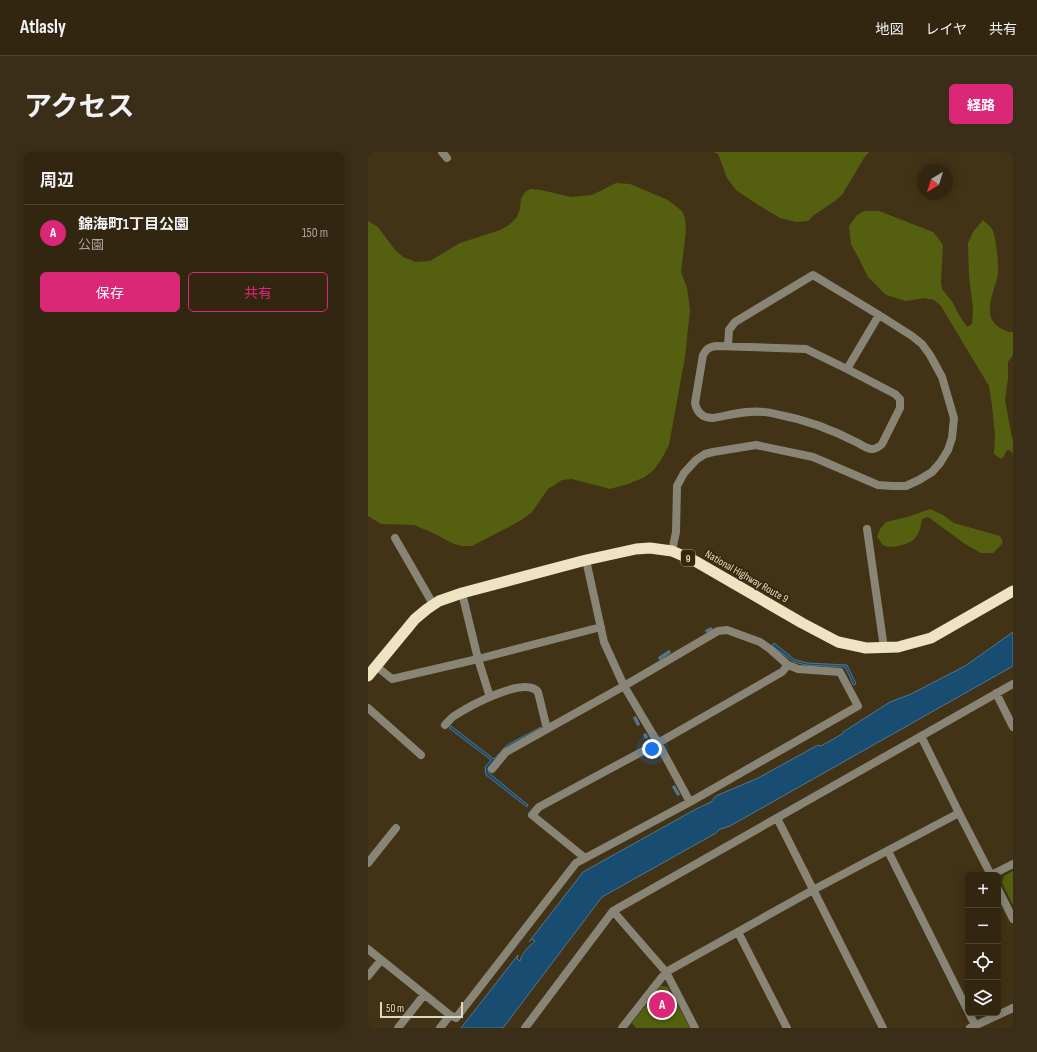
<!DOCTYPE html>
<html lang="ja">
<head>
<meta charset="utf-8">
<style>
	:root { --surface:#322610; --page:#3a2e19; --text:#f1f3f6; --muted:#a8a59f; --line:#4d4330; --accent:#db2777 }
	body { margin:0; font-family:"Sofia Sans Condensed","Noto Sans JP",sans-serif; background:var(--page); color:var(--text) }
	.controls { position:absolute; right:12px; bottom:12px; display:grid; overflow:hidden; border-radius:6px; box-shadow:0 2px 10px #0003 }
	.controls button { width:36px; height:36px; display:grid; place-items:center; padding:0; border:0; border-bottom:1px solid var(--line); background:var(--surface); color:var(--text); font:20px sans-serif }
	.compass { position:absolute; left:549px; top:12px; width:36px; height:36px; border-radius:50%; background:var(--surface); box-shadow:0 2px 10px #0003; rotate:218deg }
	.scale { position:absolute; left:12px; bottom:10px; width:83px; box-sizing:border-box; padding-left:4px; border:2px solid #e1d7c7; border-top:0; font-size:11px; line-height:14px; white-space:nowrap; color:#e1d7c7; -webkit-text-stroke:3px #37280b; paint-order:stroke }
	.you { position:absolute; left:284px; top:597px; width:14px; height:14px; margin:-10px; border:3px solid #fff; border-radius:50%; background:#1a73e8; box-shadow:0 0 0 6px #1a73e833 }
	.badge { display:grid; place-items:center; width:26px; height:26px; border-radius:50%; background:var(--accent); color:#fff; font-size:13px; font-weight:700 }
	.pin { position:absolute; translate:-50% -50%; border:2px solid #fff; box-shadow:0 1px 4px #0006 }
	.list { margin:0; padding:0; list-style:none }
	h2 { display:flex; justify-content:space-between; align-items:center; height:52px; margin:0; padding:0 16px; font-size:17px }
	h2 small { font-size:13px; font-weight:400; color:var(--muted) }
	.list li { display:grid; grid-template-columns:26px 1fr auto; gap:12px; align-items:center; box-sizing:border-box; height:56px; padding:0 16px; border-top:1px solid var(--line) }
	.list b { display:block; font-size:15px; white-space:nowrap }
	.list p { margin:0; font-size:13px; white-space:nowrap; color:var(--muted) }
	.list em { font-size:13px; font-style:normal; color:var(--muted) }
	.actions { display:flex; gap:8px; padding:12px 16px }
	.actions a { flex:1; padding:9px 0; border:1px solid var(--accent); border-radius:6px; text-align:center; font-size:14px; color:var(--accent) }
	.actions .main { background:var(--accent); color:#fff }
	.icon { flex:none; width:22px; height:22px; fill:none; stroke:currentColor; stroke-width:2; stroke-linecap:round; stroke-linejoin:round }
	.map { position:relative; flex:none; width:645px; height:876px; overflow:hidden; border-radius:6px }
	header { display:flex; align-items:center; gap:24px; box-sizing:border-box; height:56px; padding:0 20px; background:var(--surface); border-bottom:1px solid var(--line) }
	header strong { font-size:19px }
	nav { display:flex; gap:22px; margin-inline-start:auto; font-size:14px }
	.intro { display:flex; align-items:center; justify-content:space-between; box-sizing:border-box; height:96px; padding:0 24px }
	h1 { margin:0; font-size:28px }
	.button { padding:10px 18px; border-radius:6px; background:var(--accent); color:#fff; font-size:14px; font-weight:700 }
	main { display:flex; gap:24px; padding:0 24px }
	aside { flex:1; background:var(--surface); border-radius:6px; box-shadow:0 2px 10px #0003 }
	.map>svg:first-child { display:block }
	.green { fill:#54600f }
	.water { fill:#184d71; stroke:#54768b }
	.lines { fill:none; stroke-linecap:round; stroke-linejoin:round }
	.stream { stroke:#54768b; stroke-width:3.5 }
	.minor { stroke:#898576; stroke-width:8 }
	.trunk { stroke:#eee4c4; stroke-width:11 }
	.labels { text-anchor:middle; stroke-width:3.5; stroke-linejoin:round; paint-order:stroke }
	.shield { fill:#37280b; stroke:#aea28f; stroke-width:1 }
	.shield-label { font-size:10px; font-weight:bold; fill:#e1d7c7 }
	.street-label { font-size:11px; fill:#e1d7c7; stroke:#37280b }
</style>
</head>
<body>
<header>
<strong>Atlasly</strong>
<nav><a>地図</a><a>レイヤ</a><a>共有</a></nav>
</header>
<div class="intro"><h1>アクセス</h1><a class="button">経路</a></div>
<main>
<aside>
<h2>周辺<small></small></h2>
<ul class="list">
<li><span class="badge">A</span><div><b>錦海町1丁目公園</b><p>公園</p></div><em>150 m</em></li>
</ul>
<div class="actions"><a class="main">保存</a><a>共有</a></div>
</aside>
<div class="map">
<svg width="645" height="876" viewBox="0 0 645 876">
	<rect width="100%" height="100%" fill="#423216"/>
	<!-- green -->
	<path class="green" d="M 345,0 L 501,0 L 496,6 L 474,43 L 467,49 L 446,63 L 440,69 L 428,70 L 412,66 L 387,51 L 368,38 L 359,26 L 350,2 Z
		M 248,31 L 262,32 L 300,48 L 314,59 L 317,66 L 318,79 L 315,103 L 313,120 L 319,136 L 322,158 L 317,205 L 301,293 L 293,308 L 285,319 L 275,326 L 260,332 L 242,337 L 204,327 L 194,328 L 180,337 L 164,360 L 152,369 L 104,394 L 94,394 L 86,392 L 63,380 L 46,373 L 13,372 L 0,364 L 0,69 L 10,75 L 27,98 L 35,105 L 48,110 L 62,109 L 92,91 L 132,78 L 141,73 L 149,65 L 152,57 L 153,46 L 158,39 L 163,37 L 173,38 L 203,45 L 224,43 Z
		M 496,59 L 511,59 L 560,78 L 565,80 L 570,86 L 575,93 L 573,130 L 574,137 L 585,151 L 591,163 L 599,175 L 604,172 L 605,157 L 601,124 L 600,91 L 605,80 L 615,68 C 617,71 622,73 624,77 C 628,83 631,114 630,122 C 627,139 611,166 634,177 C 638,179 640,180 645,180 L 645,203 L 640,210 L 640,226 L 637,248 L 644,286 L 645,288 L 645,304 L 644,300 L 641,298 L 638,299 L 636,304 L 633,307 L 626,302 L 627,284 L 624,254 L 621,234 L 573,154 L 566,148 L 557,146 L 538,149 L 518,143 L 500,125 L 491,107 L 483,92 L 481,74 L 489,63 Z
		M 562,357 L 575,363 L 586,371 L 632,384 L 635,390 L 632,394 L 625,401 L 613,401 L 597,392 L 560,365 L 554,367 C 553,373 552,380 548,385 C 544,392 522,398 515,393 C 513,391 511,387 509,385 L 512,377 L 518,370 L 539,365 Z
		M 645,719 L 645,753 L 634,731 L 636,724 Z
		M 293,834 L 300,835 L 322,876 L 268,876 L 264,871 Z"/>
	<!-- water -->
	<path class="water" d="M 645,480 L 645,514 L 362,674 L 356,676 L 352,677 L 348,681 L 234,745 L 135,876 L 93,876 L 150,803 L 149,807 L 152,809 C 154,801 161,794 167,789 L 164,787 L 161,790 L 215,720 L 328,657 L 343,650 L 348,644 L 390,626 L 450,593 L 453,594 L 474,582 L 475,580 L 522,550 L 543,542 L 597,514 Z
		M 406,491 L 427,508 L 432,509 L 439,511 L 479,513 L 488,532 L 485,533 L 482,525 L 477,515 L 438,513 L 426,510 L 404,494 Z
		M 83,574 L 126,607 L 139,593 L 173,575 L 174,576 L 136,599 L 120,616 L 121,621 L 160,653 L 159,655 L 118,623 L 117,615 L 123,608 L 81,576 Z"/>
	<g class="lines">
		<!-- stream -->
		<path class="stream" d="M 339,479 L 343,477
			M 292,506 L 301,500
			M 267,566 L 270,572
			M 277,583 L 278,585
			M 306,635 L 310,642"/>
		<!-- minor -->
		<path class="minor" d="M 74,0 L 79,6
			M 479,217 L 527,242 L 532,247 L 532,256 L 514,292 C 505,301 499,296 490,291 C 465,278 439,268 412,263 C 407,262 401,260 396,260 C 379,258 362,263 345,266 C 335,266 329,261 327,251 L 335,203 C 338,197 341,195 348,194 L 438,197 L 479,217 L 511,163
			M 499,377 L 516,496
			M 27,386 L 65,452
			M 304,399 L 308,380 L 309,334 L 316,321 L 328,308 L 337,302 L 345,300 L 388,293 L 445,305 L 510,333 L 525,334 L 538,334 L 551,328 L 564,320 L 572,311 L 580,298 L 584,286 L 586,266 L 574,225 L 562,203 L 554,192 L 544,184 L 511,163 L 445,123 L 367,170 L 361,178 L 360,194
			M 218,408 L 236,490 L 256,534 L 290,591 L 322,650
			M 94,441 L 110,507 L 233,475
			M 8,514 L 24,527 L 110,507 L 122,545
			M 628,541 L 645,575
			M 0,556 L 53,603
			M 77,573 C 80,570 83,566 86,564 C 100,555 157,523 170,540 L 179,577
			M 553,584 L 591,661 L 623,723
			M 409,666 L 515,876
			M 520,699 L 600,859
			M 217,706 L 164,663 L 171,655 L 290,591 L 414,520 L 420,513
			M 0,711 L 28,676
			M 623,723 L 645,712
			M 630,737 L 645,767
			M 245,759 L 298,820 L 327,876
			M 370,780 L 419,876
			M 0,797 L 82,863
			M 0,824 L 13,808
			M 601,861 L 607,873
			M 30,876 L 56,843
			M 72,876 L 82,863 L 88,866 L 208,711 L 322,650 L 490,554 L 472,520 L 430,517 L 420,513 L 402,497 L 392,490 L 359,478 L 350,479 L 256,534 L 138,600 L 124,617
			M 157,876 L 245,759 L 645,532
			M 254,876 L 298,820 L 445,738 L 591,661
			M 602,876 L 645,856"/>
		<!-- trunk -->
		<path class="trunk" d="M 0,524 L 47,467 L 59,457 L 71,449 L 94,441 L 218,408 L 268,397 L 282,396 L 304,399 L 327,409 L 434,471 L 470,490 L 498,496 L 530,495 L 563,486 L 645,439"/>
	</g>
	<g class="labels">
		<!-- shield labels -->
		<rect class="shield" x="313" y="398" width="14" height="16" rx="3"/>
		<g class="shield-label">
			<text x="320" y="410">9</text>
		</g>
		<!-- street labels -->
		<g class="street-label">
			<text transform="translate(379 424) rotate(30)" y="4">National Highway Route 9</text>
		</g>
	</g>
</svg>
<div class="controls">
<button>+</button>
<button>−</button>
<button><svg class="icon" aria-label="locate" viewBox="0 0 24 24"><circle cx="12" cy="12" r="6"/><path d="M12 2v4M12 18v4M2 12h4M18 12h4"/></svg></button>
<button><svg class="icon" aria-label="layers" viewBox="0 0 24 24"><path d="M12 4l9 5-9 5-9-5zM3 14l9 5 9-5"/></svg></button>
</div>
<svg class="compass" viewBox="-18 -18 36 36"><path d="M0-13l5 13h-10z" fill="#e53935"/><path d="M0 13l5-13h-10z" fill="#a8a59f"/></svg>
<div class="scale">50 m</div>
<div class="you"></div>
<div class="pin badge" style="left:294px;top:853px">A</div>
</div>
</main>
</body>
</html>
